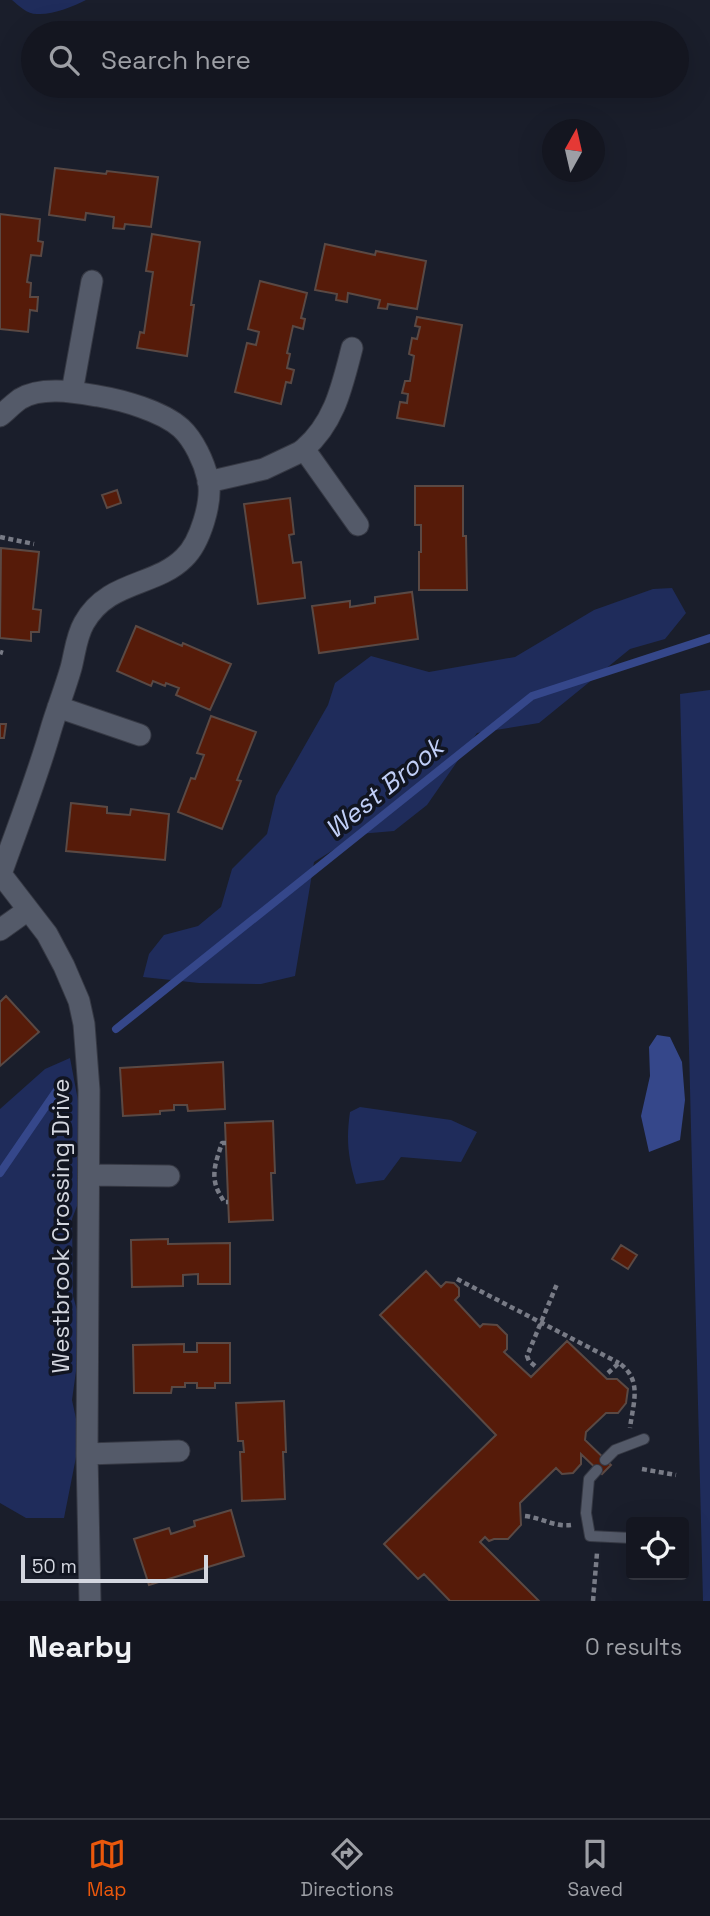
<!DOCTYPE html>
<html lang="en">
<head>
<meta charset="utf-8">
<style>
	:root { --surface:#141620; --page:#1d1f29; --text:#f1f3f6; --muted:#9d9fa5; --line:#33353e; --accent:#ea580c }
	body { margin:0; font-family:"Space Grotesk",sans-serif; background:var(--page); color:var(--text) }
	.controls { position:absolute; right:21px; bottom:21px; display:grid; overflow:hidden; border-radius:7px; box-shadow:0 7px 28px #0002 }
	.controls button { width:63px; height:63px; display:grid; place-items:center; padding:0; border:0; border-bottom:2px solid var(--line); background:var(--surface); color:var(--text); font:35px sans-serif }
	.compass { position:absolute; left:542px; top:119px; width:63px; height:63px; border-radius:50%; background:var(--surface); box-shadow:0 7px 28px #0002; rotate:8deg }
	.scale { position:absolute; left:21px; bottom:18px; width:187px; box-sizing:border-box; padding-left:7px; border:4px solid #d3d6df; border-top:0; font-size:19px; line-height:24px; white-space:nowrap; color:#d3d6df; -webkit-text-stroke:5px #111521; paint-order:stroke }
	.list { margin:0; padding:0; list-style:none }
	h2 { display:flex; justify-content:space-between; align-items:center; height:91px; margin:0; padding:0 28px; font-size:30px }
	h2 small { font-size:23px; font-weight:400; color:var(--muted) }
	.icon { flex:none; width:38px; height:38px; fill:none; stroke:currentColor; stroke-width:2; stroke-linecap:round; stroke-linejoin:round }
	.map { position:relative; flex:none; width:710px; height:1601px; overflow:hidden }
	.search { position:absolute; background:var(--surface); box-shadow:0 7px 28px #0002; left:21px; right:21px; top:21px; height:77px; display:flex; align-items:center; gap:18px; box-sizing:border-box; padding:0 24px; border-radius:38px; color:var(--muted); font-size:26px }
	.sheet { height:217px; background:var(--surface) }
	nav { display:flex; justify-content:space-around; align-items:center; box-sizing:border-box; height:98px; border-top:2px solid var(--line); background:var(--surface); font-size:19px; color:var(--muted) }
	nav a { display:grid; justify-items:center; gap:4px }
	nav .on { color:var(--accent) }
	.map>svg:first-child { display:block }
	.green { fill:#1f2c5b }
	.water { fill:#35478a }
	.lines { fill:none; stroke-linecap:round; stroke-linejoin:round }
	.stream { stroke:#35478a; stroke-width:8 }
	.building { fill:#561b09; stroke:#5a4944; stroke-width:2 }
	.service-casing { stroke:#363944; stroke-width:12 }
	.minor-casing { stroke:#363944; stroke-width:23 }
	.path { stroke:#787b86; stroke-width:4.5; stroke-dasharray:5 3.5; stroke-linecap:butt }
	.service { stroke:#545a69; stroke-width:10 }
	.minor { stroke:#545a69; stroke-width:21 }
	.labels { text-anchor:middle; stroke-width:7; stroke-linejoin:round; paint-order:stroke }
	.street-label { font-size:24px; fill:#d3d6df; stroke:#111521 }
	.water-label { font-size:26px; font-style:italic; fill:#c1cff7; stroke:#111521 }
</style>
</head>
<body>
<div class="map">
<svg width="710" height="1601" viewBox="0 0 710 1601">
	<rect width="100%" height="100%" fill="#1a1e2b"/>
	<!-- green -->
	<path class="green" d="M 12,0 L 86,0 C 72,7 53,15 37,14 C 27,14 19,6 12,0 Z
		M 672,588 L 686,613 L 665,639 L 630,649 L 539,723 L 477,733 L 427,805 L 394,831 L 359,834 L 314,862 L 295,976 L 261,984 L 199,983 L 143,977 L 149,954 L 164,935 L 198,926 L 221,907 L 232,869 L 267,834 L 276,796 L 328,705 L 335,683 L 371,656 L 429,672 L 515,657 L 594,610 L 653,589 Z
		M 710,690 L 710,1601 L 703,1601 L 680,694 Z
		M 70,1058 L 86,1143 L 85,1185 L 72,1219 L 73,1296 L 82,1328 L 72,1400 L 80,1437 L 64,1518 L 26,1518 L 0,1503 L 0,1109 L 45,1069 Z
		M 360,1107 L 451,1120 L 477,1132 L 461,1162 L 401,1157 L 384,1180 L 356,1184 C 348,1157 346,1140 350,1112 Z"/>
	<!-- water -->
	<path class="water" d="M 657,1035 L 670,1037 L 682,1062 L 685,1100 L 680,1140 L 649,1152 L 641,1116 L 650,1076 L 649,1047 Z"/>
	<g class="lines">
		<!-- stream -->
		<path class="stream" d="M 116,1029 L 532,696 L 710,638
			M 0,1173 L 57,1090"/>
	</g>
	<!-- building -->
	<path class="building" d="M 55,168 L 106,174 L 107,171 L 158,177 L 151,227 L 125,224 L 124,229 L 113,228 L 114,217 L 86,213 L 85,220 L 49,215 Z
		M 0,214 L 40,219 L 38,241 L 43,242 L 41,256 L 31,255 L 27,282 L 31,283 L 30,297 L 38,297 L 37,311 L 30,310 L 28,332 L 0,329 Z
		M 152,234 L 200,242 L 191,305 L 194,305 L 187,356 L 137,348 L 140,332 L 144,333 L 153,272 L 146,271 Z
		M 325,244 L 375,255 L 376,251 L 426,261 L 417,309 L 388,304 L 387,309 L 378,308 L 380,300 L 348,293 L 347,302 L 336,300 L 337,294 L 315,290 Z
		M 260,281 L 307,293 L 301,318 L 305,319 L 303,329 L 293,326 L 287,353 L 290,354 L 287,368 L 294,370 L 291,383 L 286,382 L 281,404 L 235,392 L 247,343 L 256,345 L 259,332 L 248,329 Z
		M 417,317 L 462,325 L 444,426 L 397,418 L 400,402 L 407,403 L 408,394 L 402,393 L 405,381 L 410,381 L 414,356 L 409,354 L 412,338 L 417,339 L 420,327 L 415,326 Z
		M 415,486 L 463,486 L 463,536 L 466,536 L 467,590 L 419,590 L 419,552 L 421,552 L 421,525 L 415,525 Z
		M 117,490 L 121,503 L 107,508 L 102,495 Z
		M 290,498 L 294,534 L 289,535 L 293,563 L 301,562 L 305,598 L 258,604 L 244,504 Z
		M 1,548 L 39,552 L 33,609 L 41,610 L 39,632 L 31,632 L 31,641 L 0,638 Z
		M 412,592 L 418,639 L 319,653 L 312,606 L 350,601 L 350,607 L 375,603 L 375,597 Z
		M 136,626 L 182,646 L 183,643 L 231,664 L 210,710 L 176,695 L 179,688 L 166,683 L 165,686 L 153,681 L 151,686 L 117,671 Z
		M 211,716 L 256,732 L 237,780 L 241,781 L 222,829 L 178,812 L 191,778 L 195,779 L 204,755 L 197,753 Z
		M 0,724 L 6,724 L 4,738 L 0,738 Z
		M 71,803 L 107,807 L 107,813 L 130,815 L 131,809 L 169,814 L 165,860 L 66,851 Z
		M 6,996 L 39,1032 L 0,1066 L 0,1002 Z
		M 223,1062 L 225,1109 L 188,1111 L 187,1105 L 174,1105 L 174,1110 L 160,1111 L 160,1114 L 123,1116 L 120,1068 Z
		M 273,1121 L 275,1173 L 271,1173 L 273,1220 L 229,1222 L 225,1123 Z
		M 168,1239 L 168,1244 L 230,1243 L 230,1284 L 198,1284 L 198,1274 L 183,1275 L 183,1286 L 132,1287 L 131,1240 Z
		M 621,1245 L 637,1255 L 628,1269 L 612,1259 Z
		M 426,1271 L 441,1287 L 446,1282 L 454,1283 L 459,1288 L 459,1296 L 455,1300 L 480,1327 L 483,1324 L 497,1325 L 507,1335 L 507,1349 L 504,1352 L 531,1377 L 567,1341 L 607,1379 L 617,1379 L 628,1389 L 626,1403 L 618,1413 L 606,1413 L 586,1432 L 585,1440 L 611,1465 L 602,1474 L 581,1454 L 581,1464 L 573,1473 L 562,1474 L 556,1468 L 520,1503 L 521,1525 L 508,1539 L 494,1539 L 489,1541 L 485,1537 L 480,1542 L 539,1601 L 450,1601 L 424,1574 L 418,1579 L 384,1544 L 496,1435 L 380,1315 Z
		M 197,1343 L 230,1343 L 230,1383 L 215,1383 L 215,1388 L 197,1388 L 197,1383 L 185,1383 L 185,1387 L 172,1387 L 171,1393 L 134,1393 L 133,1345 L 184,1344 L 184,1352 L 197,1352 Z
		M 284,1401 L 286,1452 L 283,1452 L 285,1499 L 242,1501 L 240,1452 L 244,1452 L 243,1441 L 238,1441 L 236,1403 Z
		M 231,1510 L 244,1556 L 149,1585 L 134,1539 L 169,1528 L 171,1534 L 195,1526 L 194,1521 Z"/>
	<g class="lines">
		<defs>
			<path id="service" d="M 605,1460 L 615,1450 L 644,1439
				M 597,1470 L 589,1479 L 586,1513 L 590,1536 L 631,1538"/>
			<path id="minor" d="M 72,392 L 92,281
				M 0,416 C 6,411 13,404 20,399 C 42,386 74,392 98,396 C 122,400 162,411 181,428 C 194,440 204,462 208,479 C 213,501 200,543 184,558 C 155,587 108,580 84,623 C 76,637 75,653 71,668 C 65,689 57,709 51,729 C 37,778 18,826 1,874
				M 304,449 C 335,422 342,386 352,348
				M 208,482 L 264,469 L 300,452 L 304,449 L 358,525
				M 58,707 L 140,735
				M 0,873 L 47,934 L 64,966 L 79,1001 L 84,1024 L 89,1090 L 87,1454 L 90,1601
				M 0,930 L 28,910
				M 89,1175 L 169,1176
				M 87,1454 L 179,1451"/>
		</defs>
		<!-- service casing -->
		<use href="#service" class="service-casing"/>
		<!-- minor casing -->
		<use href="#minor" class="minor-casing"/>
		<!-- path -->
		<path class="path" d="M 0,537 L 34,544
			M 0,652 L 3,653
			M 226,1143 L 222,1143 C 217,1159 210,1174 218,1191 C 220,1195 222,1198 224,1202 L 228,1202
			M 457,1279 L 619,1363
			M 535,1366 L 529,1361 L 527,1356 L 557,1284
			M 608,1373 L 619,1363 C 643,1380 633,1403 630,1428
			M 642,1469 L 676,1475
			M 525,1516 C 542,1518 554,1527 571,1525
			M 593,1601 L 597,1553"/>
		<!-- service -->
		<use href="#service" class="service"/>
		<!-- minor -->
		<use href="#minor" class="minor"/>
	</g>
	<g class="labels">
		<!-- street labels -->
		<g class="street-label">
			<text transform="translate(61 1226) rotate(-90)" y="8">Westbrook Crossing Drive</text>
		</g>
		<!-- water labels -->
		<g class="water-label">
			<text transform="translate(384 788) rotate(-39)" y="9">West Brook</text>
		</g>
	</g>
</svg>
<div class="controls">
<button><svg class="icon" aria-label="locate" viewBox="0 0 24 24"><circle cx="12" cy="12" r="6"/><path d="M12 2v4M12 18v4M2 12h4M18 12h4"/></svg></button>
</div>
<svg class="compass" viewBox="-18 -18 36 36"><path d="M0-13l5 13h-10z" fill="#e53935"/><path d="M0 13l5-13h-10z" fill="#9d9fa5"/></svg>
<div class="scale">50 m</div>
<div class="search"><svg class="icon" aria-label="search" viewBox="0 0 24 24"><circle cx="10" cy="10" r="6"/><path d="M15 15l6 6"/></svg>Search here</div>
</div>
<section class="sheet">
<h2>Nearby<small>0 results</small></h2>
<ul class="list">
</ul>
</section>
<nav>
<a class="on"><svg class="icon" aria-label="map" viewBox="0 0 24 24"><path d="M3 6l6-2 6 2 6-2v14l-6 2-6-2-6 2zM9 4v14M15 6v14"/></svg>Map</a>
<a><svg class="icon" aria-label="directions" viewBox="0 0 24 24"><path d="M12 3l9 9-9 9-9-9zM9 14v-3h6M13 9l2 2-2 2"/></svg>Directions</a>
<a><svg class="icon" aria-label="saved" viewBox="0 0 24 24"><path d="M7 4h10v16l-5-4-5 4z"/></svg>Saved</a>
</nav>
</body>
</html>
